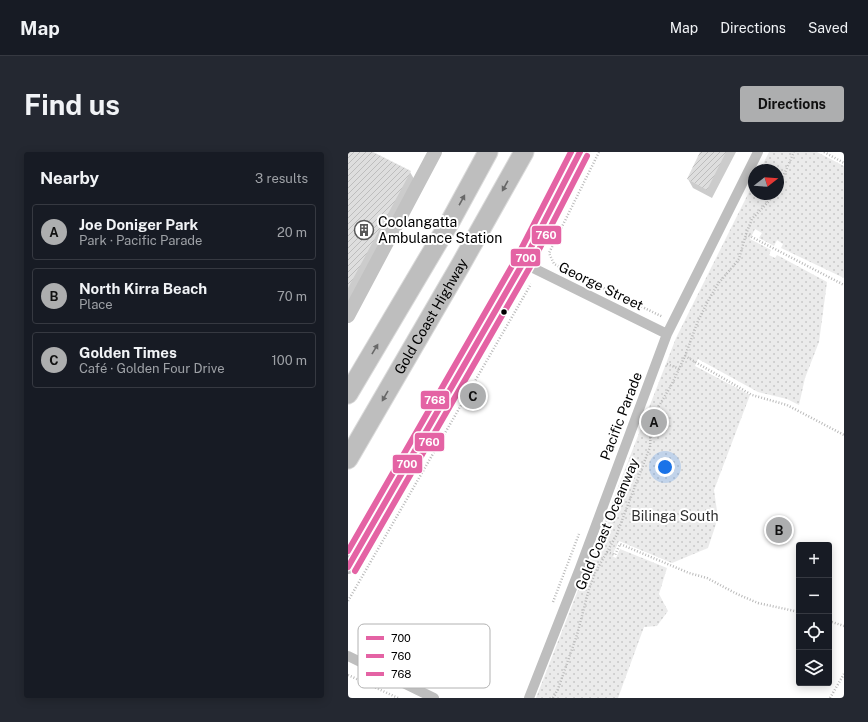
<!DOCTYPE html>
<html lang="en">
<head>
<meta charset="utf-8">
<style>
	:root { --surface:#171b24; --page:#242831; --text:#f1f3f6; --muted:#9ea1a6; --line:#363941; --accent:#adaeaf }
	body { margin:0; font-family:"Public Sans",sans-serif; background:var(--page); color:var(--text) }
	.controls { position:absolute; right:12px; bottom:12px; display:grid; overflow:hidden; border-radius:4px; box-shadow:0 2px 10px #0003 }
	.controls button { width:36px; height:36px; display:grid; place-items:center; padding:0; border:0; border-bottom:1px solid var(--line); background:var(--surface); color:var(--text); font:20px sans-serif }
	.compass { position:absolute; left:400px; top:12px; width:36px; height:36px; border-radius:50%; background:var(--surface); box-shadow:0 2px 10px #0003; rotate:73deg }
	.you { position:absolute; left:317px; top:315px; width:14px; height:14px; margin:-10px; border:3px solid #fff; border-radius:50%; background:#1a73e8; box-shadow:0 0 0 6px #1a73e833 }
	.badge { display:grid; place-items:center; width:26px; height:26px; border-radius:50%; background:var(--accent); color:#111; font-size:13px; font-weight:700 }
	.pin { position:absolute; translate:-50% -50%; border:2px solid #fff; box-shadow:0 1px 4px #0006 }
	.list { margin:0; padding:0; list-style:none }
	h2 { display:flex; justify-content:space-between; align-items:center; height:52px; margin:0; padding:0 16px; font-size:17px }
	h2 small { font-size:13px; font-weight:400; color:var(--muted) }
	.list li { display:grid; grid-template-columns:26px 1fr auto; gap:12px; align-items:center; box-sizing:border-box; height:56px; margin:0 8px 8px; padding:0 8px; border:1px solid var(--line); border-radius:4px }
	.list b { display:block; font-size:15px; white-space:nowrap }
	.list p { margin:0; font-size:13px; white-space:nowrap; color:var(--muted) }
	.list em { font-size:13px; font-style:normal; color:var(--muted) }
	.icon { flex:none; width:22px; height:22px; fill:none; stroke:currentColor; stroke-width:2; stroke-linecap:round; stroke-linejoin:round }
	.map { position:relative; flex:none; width:496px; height:546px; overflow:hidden; border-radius:4px }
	header { display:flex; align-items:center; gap:24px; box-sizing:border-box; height:56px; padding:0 20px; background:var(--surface); border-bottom:1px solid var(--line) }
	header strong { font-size:19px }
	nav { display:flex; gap:22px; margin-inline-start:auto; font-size:14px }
	.intro { display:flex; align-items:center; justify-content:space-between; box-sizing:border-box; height:96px; padding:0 24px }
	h1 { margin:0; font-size:28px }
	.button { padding:10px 18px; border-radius:4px; background:var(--accent); color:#111; font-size:14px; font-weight:700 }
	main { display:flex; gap:24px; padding:0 24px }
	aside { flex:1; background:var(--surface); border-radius:4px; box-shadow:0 2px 10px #0003 }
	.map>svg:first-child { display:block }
	.green { fill:url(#green-dots) }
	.shadow { fill:#0003 }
	.building { fill:url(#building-hatch) }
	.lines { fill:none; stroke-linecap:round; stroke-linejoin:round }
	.highway-casing { stroke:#dbdbdb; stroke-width:21 }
	.path { stroke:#b9b9b9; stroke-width:2.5; stroke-dasharray:1 2; stroke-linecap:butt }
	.street { stroke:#bebebe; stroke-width:10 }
	.secondary { stroke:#c2c2c2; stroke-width:14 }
	.highway { stroke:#bebebe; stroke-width:19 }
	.bus-1-casing { stroke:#fff; stroke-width:9 }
	.bus-2-casing { stroke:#fff; stroke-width:9 }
	.bus-3-casing { stroke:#fff; stroke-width:9 }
	.bus-1 { stroke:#e463a4; stroke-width:6 }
	.bus-2 { stroke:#e463a4; stroke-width:6 }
	.bus-3 { stroke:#e463a4; stroke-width:6 }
	.oneway { fill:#686868 }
	.bus-dot { fill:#000; stroke:#fff; stroke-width:1.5 }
	.labels { text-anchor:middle; stroke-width:4; stroke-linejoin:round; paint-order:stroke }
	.poi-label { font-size:14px; fill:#000; stroke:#fff; text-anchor:start }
	.street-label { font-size:14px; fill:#000; stroke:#fff }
	.park-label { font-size:14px; fill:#313131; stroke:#fff }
	.key { fill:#fff; stroke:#b2b2b2; stroke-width:1 }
	.key-label { font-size:11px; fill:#000 }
	.line-badge { stroke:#fff; stroke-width:1.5 }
	.badge-label { font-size:11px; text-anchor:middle; font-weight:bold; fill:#fff }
</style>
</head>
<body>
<header>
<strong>Map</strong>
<nav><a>Map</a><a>Directions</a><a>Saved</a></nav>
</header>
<div class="intro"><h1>Find us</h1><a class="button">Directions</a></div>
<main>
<aside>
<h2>Nearby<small>3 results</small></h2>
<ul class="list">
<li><span class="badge">A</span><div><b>Joe Doniger Park</b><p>Park · Pacific Parade</p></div><em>20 m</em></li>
<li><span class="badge">B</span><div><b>North Kirra Beach</b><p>Place</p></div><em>70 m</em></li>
<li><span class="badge">C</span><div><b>Golden Times</b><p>Café · Golden Four Drive</p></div><em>100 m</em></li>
</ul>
</aside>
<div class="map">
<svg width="496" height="546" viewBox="0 0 496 546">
	<defs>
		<pattern id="green-dots" width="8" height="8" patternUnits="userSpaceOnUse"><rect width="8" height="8" fill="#ebebeb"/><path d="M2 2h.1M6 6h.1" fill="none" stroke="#c8c8c8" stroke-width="1.8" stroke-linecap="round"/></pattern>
		<pattern id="building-hatch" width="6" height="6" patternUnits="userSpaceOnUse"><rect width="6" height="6" fill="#dedede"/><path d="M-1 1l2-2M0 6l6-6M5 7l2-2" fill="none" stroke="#bdbdbd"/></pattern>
	</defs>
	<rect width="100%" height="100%" fill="#fff"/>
	<!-- green -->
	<path class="green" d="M 421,0 L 469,0 L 496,14 L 496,126 L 433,96 L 435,92 L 429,88 L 426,94 L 411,86 L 414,81 L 407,77 L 402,87 L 423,98 L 421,103 L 427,106 L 429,103 L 479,130 L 471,190 L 457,226 L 451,253 L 439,247 L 410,240 L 350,207 L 347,214 L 402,243 L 366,338 L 370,366 L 360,396 L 324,411 L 271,389 L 264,404 L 268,406 L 272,397 L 319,416 L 311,442 L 320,459 L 309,474 L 296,475 L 270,546 L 188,546 L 328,186 L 406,30 L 406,42 L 430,42 L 430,18 L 412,18 Z"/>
	<!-- shadow -->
	<path class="shadow" d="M 2,0 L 23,0 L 62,20 L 69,32 L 0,155 L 0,4 Z
		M 353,0 L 388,0 L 364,46 L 345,36 L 340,27 Z"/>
	<!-- building -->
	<path class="building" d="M 0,0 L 25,0 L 63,19 L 0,136 Z
		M 352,0 L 378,0 L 359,38 L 339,27 Z"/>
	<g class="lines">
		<defs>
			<g id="highway">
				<path d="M 0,242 L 103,68 L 140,0"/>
				<path id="s1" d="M 0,307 L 112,114 L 176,0"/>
			</g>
		</defs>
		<!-- highway casing -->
		<use href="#highway" class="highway-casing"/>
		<!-- path -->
		<path class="path" d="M 251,0 L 201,101 L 206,112 L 315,165
			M 476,0 L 496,11
			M 430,36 L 446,0
			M 398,82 L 496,133
			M 337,204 L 404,243 L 439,253 L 496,283
			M 319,212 L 332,217
			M 259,400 L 267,403 L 272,392 L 341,421 L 359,426 L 389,442 L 410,451 L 451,460
			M 0,449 L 183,132
			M 205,450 L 231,382
			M 481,469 L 496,474
			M 0,523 L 50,546
			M 205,546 L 210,537 L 229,483 L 241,437 L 247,421 L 268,384 L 302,295 L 303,275 L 308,259 L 324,232 L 337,204 L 350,169 L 361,147 L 370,132 L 391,107 L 398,82 L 404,67 L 421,49 L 425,42
			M 482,546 L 496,522"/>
		<!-- street -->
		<path class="street" d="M 175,111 L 319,182
			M 0,504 L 86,546
			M 181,546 L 232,416 L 319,182 L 410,0"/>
		<!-- secondary -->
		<path class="secondary" d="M 0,164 L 87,0
			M 0,415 L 175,111 L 232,0"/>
		<!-- highway -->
		<use href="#highway" class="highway"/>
		<defs>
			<path id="bus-1" d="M 0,415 L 175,111 L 232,0"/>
			<path id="bus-2" d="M 7,419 L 182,115 L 239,4"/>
			<path id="bus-3" d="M 0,399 L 168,107 L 223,0"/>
		</defs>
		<!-- bus-1 casing -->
		<use href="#bus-1" class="bus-1-casing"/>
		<!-- bus-2 casing -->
		<use href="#bus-2" class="bus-2-casing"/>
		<!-- bus-3 casing -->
		<use href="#bus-3" class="bus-3-casing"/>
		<!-- bus-1 -->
		<use href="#bus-1" class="bus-1"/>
		<!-- bus-2 -->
		<use href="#bus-2" class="bus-2"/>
		<!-- bus-3 -->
		<use href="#bus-3" class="bus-3"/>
	</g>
	<!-- one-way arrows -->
	<defs><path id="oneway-solid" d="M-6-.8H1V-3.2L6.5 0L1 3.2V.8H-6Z"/></defs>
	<g class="oneway">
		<use href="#oneway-solid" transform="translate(157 34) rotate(119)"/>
		<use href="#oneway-solid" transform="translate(114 48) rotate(-61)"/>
		<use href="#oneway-solid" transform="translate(27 197) rotate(-59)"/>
		<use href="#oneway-solid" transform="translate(37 244) rotate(120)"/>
	</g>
	<!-- icons -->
	<defs>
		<symbol id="building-ring" viewBox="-11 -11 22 22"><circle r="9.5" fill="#fff" stroke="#595959" stroke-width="1.5"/><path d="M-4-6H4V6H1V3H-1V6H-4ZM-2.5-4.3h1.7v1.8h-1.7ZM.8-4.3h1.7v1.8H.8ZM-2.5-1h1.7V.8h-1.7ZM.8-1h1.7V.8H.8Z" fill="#595959"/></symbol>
	</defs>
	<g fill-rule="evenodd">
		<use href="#building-ring" x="5" y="67" width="22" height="22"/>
	</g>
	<!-- markers -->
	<circle class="bus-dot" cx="156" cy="160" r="3.5"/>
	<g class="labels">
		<!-- poi labels -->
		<g class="poi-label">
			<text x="30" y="75">Coolangatta<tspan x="30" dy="16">Ambulance Station</tspan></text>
		</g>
		<!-- street labels -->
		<g class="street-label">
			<text transform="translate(253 134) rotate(26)" y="5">George Street</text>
			<text dy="5" stroke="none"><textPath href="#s1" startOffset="165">Gold Coast Highway</textPath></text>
			<text transform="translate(273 264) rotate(-69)" y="5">Pacific Parade</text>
			<text transform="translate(259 372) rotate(-67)" y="5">Gold Coast Oceanway</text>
		</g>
		<!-- park labels -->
		<g class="park-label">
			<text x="327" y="369">Bilinga South</text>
		</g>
	</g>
	<!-- legend -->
	<rect x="10" y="472" width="132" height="64" rx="6" class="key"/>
	<rect x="18" y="484" width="18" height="4" fill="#e463a4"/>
	<rect x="18" y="502" width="18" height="4" fill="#e463a4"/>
	<rect x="18" y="520" width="18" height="4" fill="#e463a4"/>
	<g class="key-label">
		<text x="43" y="490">700</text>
		<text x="43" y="508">760</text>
		<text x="43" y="526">768</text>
	</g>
	<g class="line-badge">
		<rect x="183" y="73" width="31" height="20" rx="4" fill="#e463a4"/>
		<rect x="162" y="96" width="31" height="19" rx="4" fill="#e463a4"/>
		<rect x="72" y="238" width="30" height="20" rx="4" fill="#e463a4"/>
		<rect x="66" y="280" width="31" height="20" rx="4" fill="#e463a4"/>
		<rect x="44" y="302" width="31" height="20" rx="4" fill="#e463a4"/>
	</g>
	<g class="badge-label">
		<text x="198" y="87">760</text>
		<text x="178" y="110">700</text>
		<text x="87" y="252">768</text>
		<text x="81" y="294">760</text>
		<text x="59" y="316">700</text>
	</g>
</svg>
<div class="controls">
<button>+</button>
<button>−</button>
<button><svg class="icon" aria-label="locate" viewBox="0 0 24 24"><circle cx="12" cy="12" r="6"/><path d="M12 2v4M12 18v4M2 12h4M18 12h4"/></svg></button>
<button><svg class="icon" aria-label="layers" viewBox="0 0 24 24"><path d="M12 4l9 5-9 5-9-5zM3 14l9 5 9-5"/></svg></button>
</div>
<svg class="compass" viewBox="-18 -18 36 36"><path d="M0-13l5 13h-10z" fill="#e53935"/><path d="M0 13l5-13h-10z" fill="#9ea1a6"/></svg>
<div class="you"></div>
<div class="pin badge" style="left:306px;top:270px">A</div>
<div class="pin badge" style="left:431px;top:378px">B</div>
<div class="pin badge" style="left:125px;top:244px">C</div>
</div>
</main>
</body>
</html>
